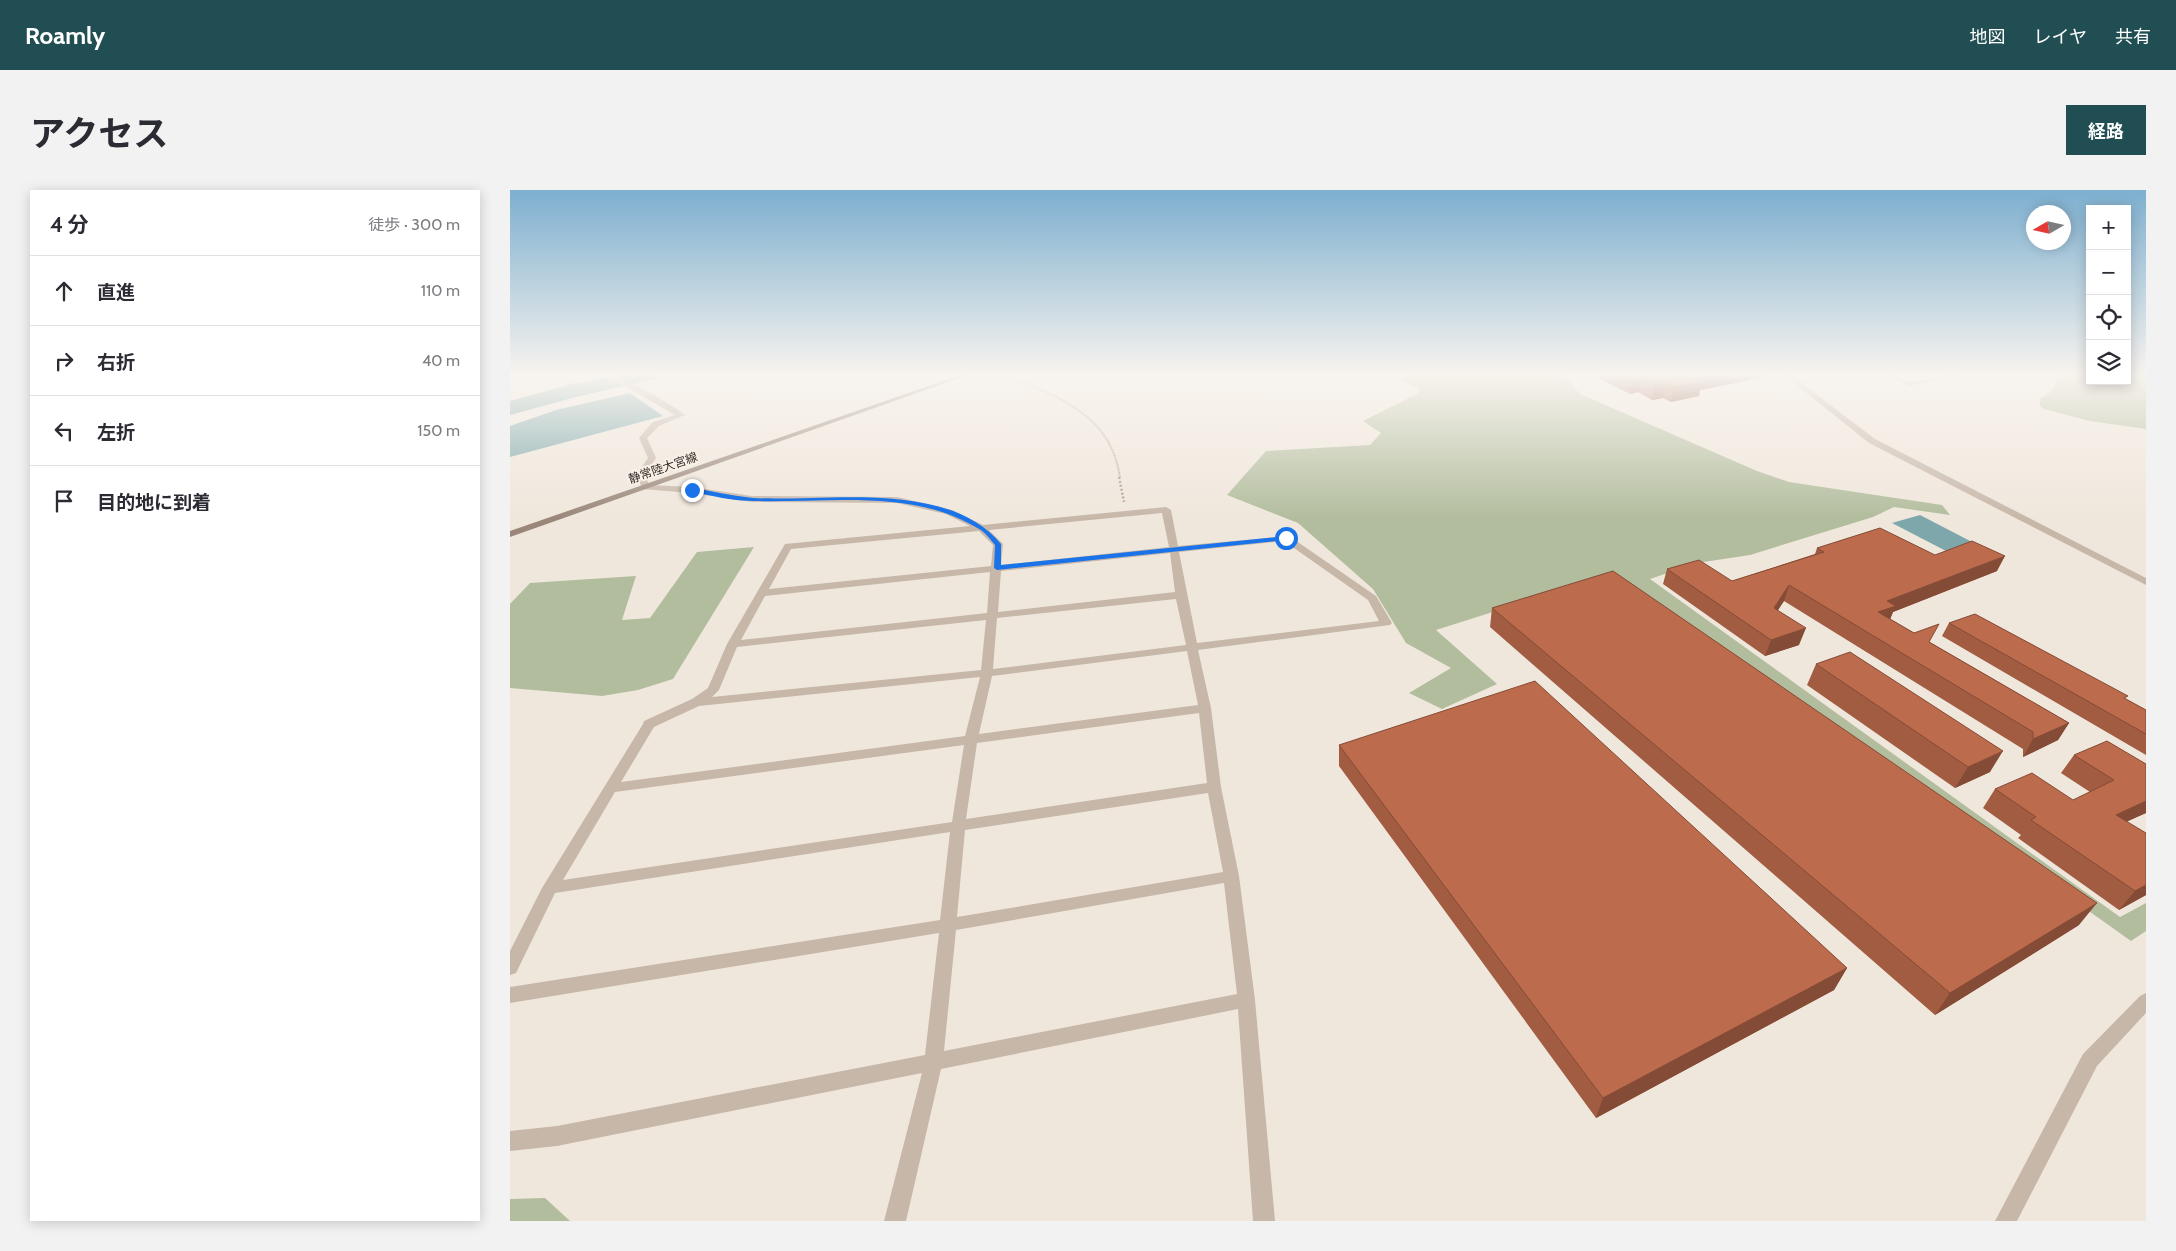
<!DOCTYPE html>
<html lang="ja">
<head>
<meta charset="utf-8">
<style>
	:root { --surface:#fff; --page:#f2f2f3; --text:#2b2b33; --muted:#7c7c81; --line:#e1e1e2; --accent:#214e52 }
	body { margin:0; font-family:Cabin,"Noto Sans JP",sans-serif; background:var(--page); color:var(--text) }
	.controls { position:absolute; right:15px; top:15px; display:grid; overflow:hidden; border-radius:0px; box-shadow:0 2px 12px #0003 }
	.controls button { width:45px; height:45px; display:grid; place-items:center; padding:0; border:0; border-bottom:1px solid var(--line); background:var(--surface); color:var(--text); font:25px sans-serif }
	.compass { position:absolute; left:1516px; top:15px; width:45px; height:45px; border-radius:50%; background:var(--surface); box-shadow:0 2px 12px #0003; rotate:261deg }
	.stop { position:absolute; width:15px; height:15px; margin:-11px; border:4px solid #1a73e8; border-radius:50%; background:#fff }
	.stop.end { background:#1a73e8; border-color:#fff; box-shadow:0 1px 5px #0008 }
	.list { margin:0; padding:0; list-style:none }
	h2 { display:flex; justify-content:space-between; align-items:center; height:65px; margin:0; padding:0 20px; font-size:21px }
	h2 small { font-size:16px; font-weight:400; color:var(--muted) }
	.list li { display:grid; grid-template-columns:32px 1fr auto; gap:15px; align-items:center; box-sizing:border-box; height:70px; padding:0 20px; border-top:1px solid var(--line) }
	.list b { display:block; font-size:19px; white-space:nowrap }
	.list em { font-size:16px; font-style:normal; color:var(--muted) }
	.icon { flex:none; width:28px; height:28px; fill:none; stroke:currentColor; stroke-width:2; stroke-linecap:round; stroke-linejoin:round }
	.map { position:relative; flex:none; width:1636px; height:1031px; overflow:hidden; border-radius:0px }
	header { display:flex; align-items:center; gap:30px; box-sizing:border-box; height:70px; padding:0 25px; background:var(--accent); color:#fff }
	header strong { font-size:24px }
	nav { display:flex; gap:28px; margin-inline-start:auto; font-size:18px }
	.intro { display:flex; align-items:center; justify-content:space-between; box-sizing:border-box; height:120px; padding:0 30px }
	h1 { margin:0; font-size:35px }
	.button { padding:12px 22px; border-radius:0px; background:var(--accent); color:#fff; font-size:18px; font-weight:700 }
	main { display:flex; gap:30px; padding:0 30px }
	aside { flex:1; background:var(--surface); border-radius:0px; box-shadow:0 2px 12px #0003 }
	.map>svg:first-child { display:block }
	.green { fill:#b2bd9d }
	.water { fill:#7da7aa }
	.lines { fill:none; stroke-linecap:round; stroke-linejoin:round }
	.river { fill:#7da7aa; fill-rule:evenodd }
	.path-far1 { stroke:#b2a193; stroke-width:2; stroke-dasharray:1 1; stroke-linecap:butt }
	.path { stroke:#b2a193; stroke-width:2.5; stroke-dasharray:2 2; stroke-linecap:butt }
	.minor { fill:#c7b7a9; fill-rule:evenodd }
	.tertiary { fill:#c7b7a9; fill-rule:evenodd }
	.secondary { fill:#9a877a; fill-rule:evenodd }
	.wall { fill:#a25c42 }
	.shaded-wall { fill:#844b36 }
	.building { fill:#bc6b4d; stroke:#844b36 }
	.route { fill:#1a73e8 }
	.labels { text-anchor:middle; stroke-width:4; stroke-linejoin:round; paint-order:stroke }
	.far-street-label { font-size:12px; fill:#342c28; stroke:#f8f1e8 }
</style>
</head>
<body>
<header>
<strong>Roamly</strong>
<nav><a>地図</a><a>レイヤ</a><a>共有</a></nav>
</header>
<div class="intro"><h1>アクセス</h1><a class="button">経路</a></div>
<main>
<aside>
<h2>4 分<small>徒歩 · 300 m</small></h2>
<ul class="list">
<li><svg class="icon" aria-label="ahead" viewBox="0 0 24 24"><path d="M12 20V5M6 11l6-6 6 6"/></svg><div><b>直進</b></div><em>110 m</em></li>
<li><svg class="icon" aria-label="right" viewBox="0 0 24 24"><path d="M7 20v-9h11M14 6l5 5-5 5"/></svg><div><b>右折</b></div><em>40 m</em></li>
<li><svg class="icon" aria-label="left" viewBox="0 0 24 24"><path d="M17 20v-9H6M10 6l-5 5 5 5"/></svg><div><b>左折</b></div><em>150 m</em></li>
<li><svg class="icon" aria-label="arrive" viewBox="0 0 24 24"><path d="M6 21V4h12l-3 4 3 4H6"/></svg><div><b>目的地に到着</b></div></li>
</ul>
</aside>
<div class="map">
<svg width="1636" height="1031" viewBox="0 0 1636 1031">
	<rect width="100%" height="100%" fill="#f0e7dc"/>
	<!-- green -->
	<path class="green" d="M 898,185 L 1055,185 L 1055,187 L 1070,204 L 1247,281 L 1279,292 L 1432,315 L 1440,325 L 1384,317 L 1363,327 L 1240,365 L 1187,373 L 1140,389 L 1610,727 L 1636,713 L 1636,741 L 1621,751 L 1103,384 L 926,440 L 987,494 L 932,519 L 899,503 L 941,478 L 896,453 L 863,399 L 788,333 L 717,305 L 756,261 L 860,255 L 871,243 L 853,231 L 909,203 L 909,199 L 889,189 Z
		M 1547,185 L 1580,185 L 1580,191 L 1617,191 L 1617,185 L 1636,185 L 1636,239 L 1580,231 L 1534,219 L 1530,216 L 1530,209 L 1541,202 L 1548,189 Z
		M 244,357 L 163,489 L 128,500 L 92,506 L 0,498 L 0,414 L 20,393 L 126,386 L 112,430 L 140,428 L 187,362 Z
		M 35,1008 L 60,1031 L 0,1031 L 0,1009 Z"/>
	<!-- water -->
	<path class="water" d="M 120,203 L 153,226 L 0,267 L 0,236 L 46,220 Z
		M 1410,325 L 1464,353 L 1436,361 L 1382,333 Z"/>
	<g class="lines">
		<!-- river -->
		<path class="river" d="M 110,185 L 148,185 L 145,189 L 66,207 L 0,225 L 0,211 L 62,194 Z"/>
		<!-- path-far1 -->
		<path class="path-far1" d="M 497,185 C 549,208 601,224 610,288"/>
		<!-- path -->
		<path class="path" d="M 609,287 L 614,312"/>
		<!-- minor -->
		<path class="minor" d="M 93,185 C 108,183 162,214 175,225 L 149,236 L 137,248 L 146,268 L 135,284 L 139,295 L 182,297 L 242,306 L 387,307 L 442,320 L 473,335 L 656,317 L 661,320 L 668,356 L 779,346 L 866,406 L 882,433 L 880,435 L 688,460 L 701,518 L 711,597 L 729,686 L 745,810 L 765,1031 L 743,1031 L 728,819 L 431,879 L 396,1031 L 374,1031 L 412,883 L 47,956 L 0,961 L 0,941 L 47,936 L 415,865 L 429,743 L 0,813 L 0,797 L 430,730 L 440,642 L 45,703 L 6,783 L 0,785 L 0,761 L 32,698 L 133,534 L 134,531 L 182,509 L 198,498 L 217,454 L 275,354 L 460,336 L 436,324 L 387,313 L 242,312 L 182,303 L 132,299 L 127,284 L 138,268 L 129,248 L 143,232 L 165,225 L 120,199 ZM 652,323 L 659,357 L 491,375 L 493,354 L 479,340 ZM 469,341 L 483,355 L 481,376 L 259,399 L 281,359 ZM 774,351 L 858,410 L 869,431 L 687,453 L 669,362 ZM 660,363 L 665,402 L 488,422 L 491,381 ZM 480,382 L 477,423 L 231,450 L 255,406 ZM 666,409 L 676,455 L 483,479 L 487,428 ZM 476,430 L 471,480 L 202,507 L 209,500 L 227,457 ZM 677,461 L 688,515 L 469,544 L 482,486 ZM 470,487 L 455,546 L 111,592 L 144,537 L 189,516 ZM 689,523 L 697,593 L 456,629 L 467,553 ZM 454,555 L 442,632 L 53,690 L 105,602 ZM 698,603 L 713,682 L 447,727 L 455,640 ZM 714,693 L 727,804 L 434,861 L 446,740 Z
			M 1375,185 L 1383,185 L 1400,192 L 1436,186 L 1436,185 L 1445,185 L 1448,187 L 1399,196 Z
			M 1636,803 L 1636,823 L 1587,876 L 1507,1031 L 1485,1031 L 1573,864 L 1630,806 Z"/>
		<!-- tertiary -->
		<path class="tertiary" d="M 1274,185 L 1281,185 L 1365,249 L 1636,388 L 1636,395 L 1359,253 Z"/>
		<!-- secondary -->
		<path class="secondary" d="M 450,185 L 458,185 L 0,347 L 0,341 Z"/>
	</g>
	<!-- wall -->
	<path class="wall" d="M 1089,185 L 1255,185 L 1254,187 L 1190,200 L 1189,206 L 1161,212 L 1153,208 L 1142,210 L 1128,202 L 1120,204 L 1088,188 Z
		M 1307,358 L 1425,365 L 1487,381 L 1383,422 L 1380,429 L 1559,533 L 1548,550 L 1513,567 L 1513,559 L 1274,411 L 1267,420 L 1289,455 L 1255,466 L 1153,394 L 1157,379 L 1222,391 L 1305,364 Z
		M 982,418 L 1569,735 L 1425,825 L 980,437 Z
		M 1439,433 L 1616,509 L 1636,520 L 1636,565 L 1432,446 Z
		M 1306,474 L 1480,582 L 1445,598 L 1297,495 Z
		M 829,555 L 1337,778 L 1324,800 L 1086,928 L 829,576 Z
		M 1564,565 L 1636,574 L 1636,623 L 1617,631 L 1636,705 L 1609,720 L 1508,648 L 1511,645 L 1473,618 L 1485,599 L 1563,610 L 1580,602 L 1551,583 Z"/>
	<!-- shaded-wall -->
	<path class="shaded-wall" d="M 1201,185 L 1255,185 L 1254,187 L 1190,200 L 1189,206 L 1161,212 L 1164,197 L 1183,188 Z
		M 1131,188 L 1128,202 L 1120,204 L 1122,190 Z
		M 1156,193 L 1153,208 L 1142,210 L 1145,195 Z
		M 1495,366 L 1487,381 L 1383,422 L 1379,432 L 1368,422 L 1377,411 Z
		M 1279,395 L 1274,411 L 1259,434 L 1264,418 Z
		M 1296,438 L 1289,455 L 1255,466 L 1261,450 Z
		M 1559,533 L 1548,550 L 1513,567 L 1523,549 Z
		M 1493,561 L 1480,582 L 1445,598 L 1458,577 Z
		M 1636,611 L 1636,623 L 1592,643 L 1606,625 Z
		M 1636,695 L 1636,705 L 1609,720 L 1625,701 Z
		M 1587,713 L 1569,735 L 1425,825 L 1440,803 Z
		M 1337,778 L 1324,800 L 1086,928 L 1093,908 Z"/>
	<!-- building -->
	<path class="building" d="M 1112,185 L 1201,185 L 1183,188 L 1192,192 L 1164,197 L 1156,193 L 1145,195 L 1131,188 L 1122,190 Z
		M 1370,338 L 1425,365 L 1462,351 L 1495,366 L 1377,411 L 1386,416 L 1368,422 L 1404,443 L 1429,434 L 1419,452 L 1559,533 L 1523,549 L 1523,542 L 1279,395 L 1264,418 L 1296,438 L 1261,450 L 1157,379 L 1189,370 L 1222,391 L 1314,362 L 1307,358 Z
		M 1103,381 L 1587,713 L 1440,803 L 982,418 Z
		M 1465,424 L 1618,506 L 1614,508 L 1636,520 L 1636,544 L 1439,433 Z
		M 1340,462 L 1493,561 L 1458,577 L 1306,474 Z
		M 1025,491 L 1337,778 L 1093,908 L 829,555 Z
		M 1597,551 L 1636,574 L 1636,611 L 1606,625 L 1636,643 L 1636,695 L 1625,701 L 1521,630 L 1526,627 L 1485,599 L 1522,583 L 1563,610 L 1604,590 L 1564,565 Z"/>
	<!-- sky -->
	<linearGradient id="sky" x2="0" y2="1"><stop stop-color="#7dafcf"/><stop offset="0.56" stop-color="#f8f4ef"/><stop offset="1" stop-color="#f8f4ef" stop-opacity="0"/></linearGradient>
	<rect width="1636" height="329" fill="url(#sky)"/>
	<!-- route -->
	<path class="route" d="M 182,298 C 202,301 223,306 243,308 C 318,312 437,289 491,354 L 491,375 L 776,346 L 779,348 L 776,350 L 487,380 L 484,378 L 485,355 C 480,349 475,342 469,339 C 403,298 318,313 244,311 C 224,311 201,306 180,301 Z"/>
	<g class="labels">
		<!-- far-street labels -->
		<g class="far-street-label">
			<text transform="translate(153 278) rotate(-19)" y="4">静常陸大宮線</text>
		</g>
	</g>
</svg>
<div class="controls">
<button>+</button>
<button>−</button>
<button><svg class="icon" aria-label="locate" viewBox="0 0 24 24"><circle cx="12" cy="12" r="6"/><path d="M12 2v4M12 18v4M2 12h4M18 12h4"/></svg></button>
<button><svg class="icon" aria-label="layers" viewBox="0 0 24 24"><path d="M12 4l9 5-9 5-9-5zM3 14l9 5 9-5"/></svg></button>
</div>
<svg class="compass" viewBox="-18 -18 36 36"><path d="M0-13l5 13h-10z" fill="#e53935"/><path d="M0 13l5-13h-10z" fill="#7c7c81"/></svg>
<div class="stop" style="left:776px;top:348px"></div>
<div class="stop end" style="left:182px;top:300px"></div>
</div>
</main>
</body>
</html>
